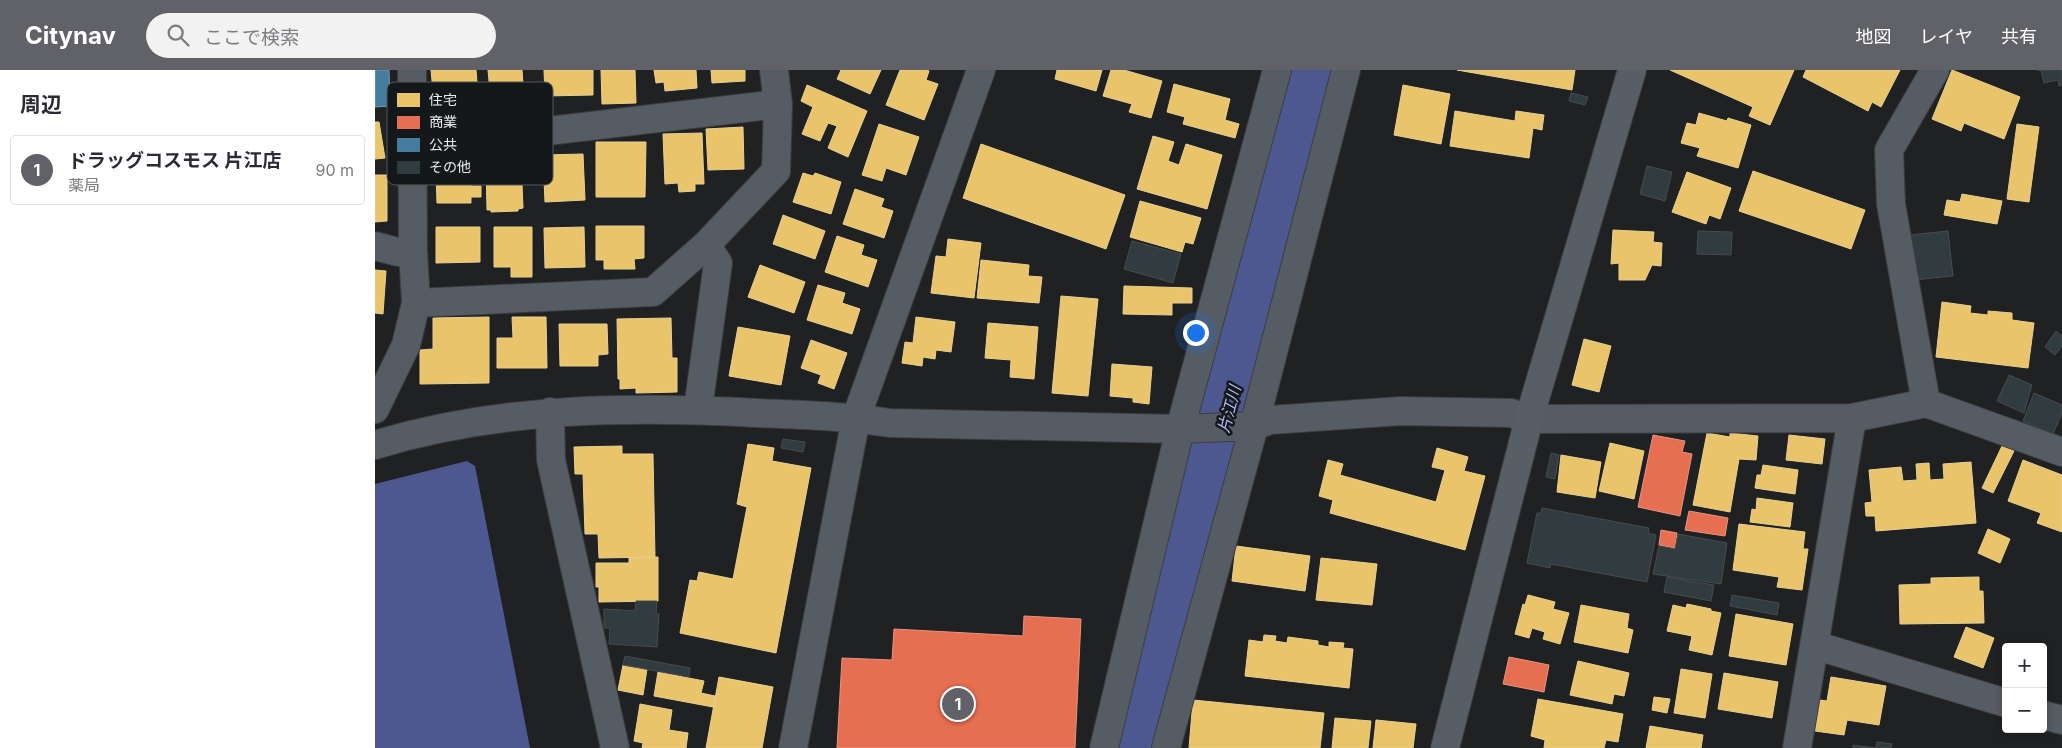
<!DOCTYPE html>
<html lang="ja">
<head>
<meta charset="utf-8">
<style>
	:root { --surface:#fff; --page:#f2f2f3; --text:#2b2b33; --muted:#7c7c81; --line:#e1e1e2; --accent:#616267 }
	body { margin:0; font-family:Inter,"Noto Sans JP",sans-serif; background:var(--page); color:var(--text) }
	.controls { position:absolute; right:15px; bottom:15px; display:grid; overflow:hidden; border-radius:5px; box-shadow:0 2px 8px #0003 }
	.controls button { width:45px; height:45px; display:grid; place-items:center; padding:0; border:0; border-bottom:1px solid var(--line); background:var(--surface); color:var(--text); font:25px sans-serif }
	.you { position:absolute; left:820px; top:262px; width:18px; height:18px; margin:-12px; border:4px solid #fff; border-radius:50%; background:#1a73e8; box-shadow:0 0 0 8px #1a73e833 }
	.badge { display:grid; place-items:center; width:32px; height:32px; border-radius:50%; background:var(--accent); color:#fff; font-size:16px; font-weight:700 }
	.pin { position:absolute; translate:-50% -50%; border:2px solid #fff; box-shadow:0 1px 5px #0006 }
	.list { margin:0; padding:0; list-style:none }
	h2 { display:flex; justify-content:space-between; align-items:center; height:65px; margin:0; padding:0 20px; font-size:21px }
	h2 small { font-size:16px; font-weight:400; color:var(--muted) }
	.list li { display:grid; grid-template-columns:32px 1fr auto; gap:15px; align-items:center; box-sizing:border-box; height:70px; margin:0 10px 10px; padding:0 10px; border:1px solid var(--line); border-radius:5px }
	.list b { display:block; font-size:19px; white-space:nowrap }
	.list p { margin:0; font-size:16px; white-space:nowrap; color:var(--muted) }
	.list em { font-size:16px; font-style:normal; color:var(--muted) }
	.icon { flex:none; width:28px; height:28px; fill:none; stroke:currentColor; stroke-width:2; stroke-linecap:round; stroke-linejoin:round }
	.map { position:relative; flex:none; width:1687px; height:678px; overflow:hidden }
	header { display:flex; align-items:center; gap:30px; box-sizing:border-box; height:70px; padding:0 25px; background:var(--accent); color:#fff }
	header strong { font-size:24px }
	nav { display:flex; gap:28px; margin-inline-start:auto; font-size:18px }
	.search { width:350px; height:45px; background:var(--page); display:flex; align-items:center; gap:12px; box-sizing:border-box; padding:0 18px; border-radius:28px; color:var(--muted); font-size:19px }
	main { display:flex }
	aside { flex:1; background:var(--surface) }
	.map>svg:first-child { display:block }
	.water { fill:#4d5891 }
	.homes { fill:#e9c46a; stroke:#e9d091 }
	.shops { fill:#e76f51; stroke:#e89480 }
	.public { fill:#457b9d; stroke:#769db5 }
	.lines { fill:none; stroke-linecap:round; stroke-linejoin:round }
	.river { stroke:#4d5891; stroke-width:56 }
	.building { fill:#303c3f; stroke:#494b4d }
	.street-casing { stroke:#3c3d3e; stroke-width:30 }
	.secondary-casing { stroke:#3c3d3e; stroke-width:30 }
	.street { stroke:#555c64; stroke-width:28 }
	.secondary { stroke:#575e66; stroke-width:28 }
	.labels { text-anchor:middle; stroke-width:5; stroke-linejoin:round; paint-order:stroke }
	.water-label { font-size:16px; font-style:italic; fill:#b0bdf3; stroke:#15181a }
	.key { fill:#15181a; stroke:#555859; stroke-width:1 }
	.key-label { font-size:14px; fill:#e9eced }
</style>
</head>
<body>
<header>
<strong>Citynav</strong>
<div class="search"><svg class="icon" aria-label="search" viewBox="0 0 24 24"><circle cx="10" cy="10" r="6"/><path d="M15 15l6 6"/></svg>ここで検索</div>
<nav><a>地図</a><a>レイヤ</a><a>共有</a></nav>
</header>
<main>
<aside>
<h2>周辺<small></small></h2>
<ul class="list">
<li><span class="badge">1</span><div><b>ドラッグコスモス 片江店</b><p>薬局</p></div><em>90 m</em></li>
</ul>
</aside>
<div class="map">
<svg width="1687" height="678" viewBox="0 0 1687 678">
	<rect width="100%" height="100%" fill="#1f2123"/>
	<!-- water -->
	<path class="water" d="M 92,391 L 100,396 L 155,678 L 0,678 L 0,414 Z"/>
	<!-- homes -->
	<path class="homes" d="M 56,0 L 101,0 L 104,37 L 88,39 L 88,44 L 70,46 L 69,40 L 63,40 L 63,31 L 59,32 Z
		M 113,0 L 147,0 L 149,29 L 116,32 Z
		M 169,0 L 218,0 L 218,25 L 170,26 Z
		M 226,0 L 260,0 L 261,33 L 227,34 Z
		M 279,0 L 321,0 L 322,18 L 290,21 L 289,12 L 281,13 Z
		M 336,0 L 370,0 L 370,11 L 337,13 Z
		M 466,0 L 465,0 L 506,0 L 495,24 L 462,9 Z
		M 525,0 L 552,0 L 554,1 L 551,10 L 563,14 L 549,50 L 511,35 Z
		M 682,0 L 727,0 L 721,21 L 680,9 Z
		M 736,0 L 749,0 L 787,11 L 776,48 L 754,42 L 757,34 L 728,26 Z
		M 1082,0 L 1200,0 L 1197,20 Z
		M 1295,0 L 1419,0 L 1395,55 L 1374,46 L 1378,37 Z
		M 1431,0 L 1525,0 L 1506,37 L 1497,32 L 1493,41 L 1428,7 Z
		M 1577,0 L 1645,27 L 1629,69 L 1589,53 L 1586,61 L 1557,49 Z
		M 799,14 L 855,29 L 850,50 L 864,54 L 860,68 L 808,54 L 810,47 L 792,42 Z
		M 432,15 L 492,41 L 473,87 L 453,78 L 462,56 L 453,53 L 445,71 L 427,64 L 438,37 L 426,31 Z
		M 1028,15 L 1075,24 L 1066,74 L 1019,65 Z
		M 1080,41 L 1140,51 L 1141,41 L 1169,45 L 1167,60 L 1158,58 L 1154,88 L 1075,76 Z
		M 1324,43 L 1352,51 L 1353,48 L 1376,55 L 1363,98 L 1322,86 L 1325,78 L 1306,73 L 1312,53 L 1321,55 Z
		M 0,52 L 4,52 L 10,88 L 0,89 Z
		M 504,54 L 544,67 L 531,105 L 511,98 L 507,111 L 487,105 Z
		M 1642,54 L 1664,57 L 1654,132 L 1632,129 Z
		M 368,57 L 369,99 L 333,100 L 331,59 Z
		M 327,63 L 329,114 L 320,114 L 320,121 L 304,122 L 303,113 L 290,114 L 288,64 Z
		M 778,66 L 799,72 L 793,91 L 804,95 L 811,74 L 847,85 L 832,139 L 762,119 Z
		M 221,72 L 271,72 L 270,127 L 221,127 Z
		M 606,74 L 750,125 L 731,179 L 588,128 Z
		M 208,84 L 210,130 L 170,132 L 168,85 Z
		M 146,90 L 148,138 L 143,139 L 143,141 L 116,142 L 116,140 L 112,140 L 111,91 Z
		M 61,101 L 96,101 L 96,116 L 106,116 L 106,127 L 96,127 L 96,133 L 62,133 Z
		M 1378,101 L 1490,140 L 1476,179 L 1364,141 Z
		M 1312,102 L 1356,118 L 1345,149 L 1334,145 L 1331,154 L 1297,142 Z
		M 428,103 L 438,106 L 440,103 L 466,112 L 456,144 L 418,132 Z
		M 0,105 L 12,105 L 12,151 L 0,152 Z
		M 480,119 L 509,129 L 506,137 L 518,141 L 509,168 L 468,154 Z
		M 1587,124 L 1627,131 L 1622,154 L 1569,145 L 1572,130 L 1585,132 Z
		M 765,131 L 826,148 L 818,174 L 810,172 L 807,182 L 755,167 Z
		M 408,145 L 450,161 L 440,189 L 398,174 Z
		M 221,156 L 269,156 L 269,188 L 259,189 L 260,199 L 229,199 L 229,190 L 221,190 Z
		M 61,157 L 105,157 L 105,192 L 61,193 Z
		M 119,157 L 157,157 L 157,207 L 136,207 L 136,197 L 119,197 Z
		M 209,157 L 210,197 L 170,198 L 169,158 Z
		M 1238,160 L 1279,162 L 1278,172 L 1287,173 L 1286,196 L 1277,195 L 1270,210 L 1244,210 L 1244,193 L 1236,194 Z
		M 462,166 L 489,175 L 486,185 L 502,190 L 493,217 L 450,202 Z
		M 573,169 L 606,173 L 599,228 L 556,223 L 561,186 L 571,187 Z
		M 606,190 L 654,195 L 653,206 L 667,207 L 664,233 L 602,228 Z
		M 385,195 L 430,212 L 419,243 L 373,227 Z
		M 0,200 L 11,201 L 8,244 L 0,243 Z
		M 443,215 L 470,223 L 467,233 L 485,239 L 477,264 L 432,250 Z
		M 749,216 L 817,218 L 817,233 L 797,233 L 797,245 L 748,244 Z
		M 686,226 L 723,229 L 713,326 L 677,323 Z
		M 1567,232 L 1596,236 L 1595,243 L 1613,245 L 1613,241 L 1637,243 L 1637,250 L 1659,253 L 1653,298 L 1561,287 Z
		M 114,247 L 114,313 L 45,314 L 45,280 L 58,279 L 58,248 Z
		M 137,247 L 171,247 L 172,298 L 122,298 L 122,268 L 138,268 Z
		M 541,247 L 580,252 L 576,282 L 561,280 L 560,289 L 548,287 L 547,296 L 527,293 L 530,272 L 538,273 Z
		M 296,248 L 297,288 L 302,288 L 302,322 L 261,323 L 261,318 L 245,319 L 245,309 L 243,309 L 242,249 Z
		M 613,253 L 663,257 L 659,309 L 635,307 L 636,290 L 610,288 Z
		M 184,254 L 232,254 L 233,284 L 223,285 L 223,296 L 185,296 Z
		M 363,257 L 415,266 L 406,315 L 354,306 Z
		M 1209,269 L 1236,276 L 1224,322 L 1197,315 Z
		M 436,270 L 472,283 L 459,319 L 443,313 L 446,305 L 426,298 Z
		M 737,294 L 777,297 L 774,334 L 758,332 L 758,328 L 735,326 Z
		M 1332,363 L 1355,367 L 1355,363 L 1383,366 L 1381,390 L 1364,389 L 1355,442 L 1318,435 Z
		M 1414,365 L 1450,369 L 1447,394 L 1411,390 Z
		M 1235,373 L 1269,381 L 1259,429 L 1224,421 Z
		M 373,374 L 399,378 L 397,391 L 436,398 L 401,583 L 305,563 L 315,510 L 322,511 L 324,502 L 358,509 L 372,437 L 362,434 Z
		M 247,376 L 247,384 L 278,384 L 280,487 L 224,488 L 223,464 L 210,464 L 208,404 L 200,404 L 199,377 Z
		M 1627,376 L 1639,381 L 1618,423 L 1607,418 Z
		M 1062,378 L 1093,387 L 1089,401 L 1110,406 L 1090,480 L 955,443 L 958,430 L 944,426 L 953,390 L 968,394 L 965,405 L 1061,432 L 1070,400 L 1057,397 Z
		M 1186,385 L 1226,392 L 1220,428 L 1182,422 Z
		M 1648,390 L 1687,405 L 1687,462 L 1662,453 L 1666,443 L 1633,431 Z
		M 1596,392 L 1601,453 L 1501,461 L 1500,446 L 1491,446 L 1490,433 L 1497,432 L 1494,400 L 1526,397 L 1528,411 L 1542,410 L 1541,394 L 1554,393 L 1555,410 L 1569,409 L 1568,394 Z
		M 1388,395 L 1423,400 L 1420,424 L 1380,418 L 1382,405 L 1386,405 Z
		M 1382,428 L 1418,433 L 1415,457 L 1375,452 L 1377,439 L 1381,440 Z
		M 1364,454 L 1430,462 L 1428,479 L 1433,479 L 1427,520 L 1402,517 L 1404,507 L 1358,500 Z
		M 1613,459 L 1635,469 L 1625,493 L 1603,483 Z
		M 861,476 L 935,486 L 930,521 L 857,511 Z
		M 283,487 L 283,531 L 224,532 L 224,517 L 221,517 L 221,493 L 254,493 L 254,488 Z
		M 946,488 L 1002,494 L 997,535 L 941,530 Z
		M 1604,507 L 1604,521 L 1608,521 L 1609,553 L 1525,554 L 1524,515 L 1556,514 L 1556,508 Z
		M 1153,525 L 1180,532 L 1178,539 L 1194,543 L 1185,574 L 1168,569 L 1170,562 L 1157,558 L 1154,568 L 1140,564 L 1148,534 L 1150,535 Z
		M 1312,534 L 1336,539 L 1336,541 L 1346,543 L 1337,585 L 1314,580 L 1317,566 L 1292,561 L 1298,535 L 1311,538 Z
		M 1206,535 L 1254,544 L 1252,558 L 1258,560 L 1253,583 L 1199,572 Z
		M 1361,544 L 1418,554 L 1411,595 L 1354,586 Z
		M 1591,557 L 1619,568 L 1608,598 L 1579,587 Z
		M 889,565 L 901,566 L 900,571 L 912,573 L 913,567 L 943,571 L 943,575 L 954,577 L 954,572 L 969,573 L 968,578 L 978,579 L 974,618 L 870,606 L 874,570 L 888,572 Z
		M 1203,591 L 1254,603 L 1249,626 L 1239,624 L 1237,634 L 1195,625 Z
		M 248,595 L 272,599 L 268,625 L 243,620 Z
		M 1306,599 L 1337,604 L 1330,648 L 1299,643 Z
		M 283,602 L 329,611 L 326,623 L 340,626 L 338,637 L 279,626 Z
		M 1349,603 L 1403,612 L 1397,648 L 1343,639 Z
		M 344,607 L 398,617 L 387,678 L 331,678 Z
		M 1456,607 L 1511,616 L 1504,655 L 1472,650 L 1469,665 L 1440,661 L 1445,630 L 1452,631 Z
		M 1279,627 L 1295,629 L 1292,643 L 1277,640 Z
		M 1163,629 L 1248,644 L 1243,672 L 1231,670 L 1229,678 L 1169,678 L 1170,670 L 1156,666 Z
		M 818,630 L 949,643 L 945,678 L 814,678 Z
		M 265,634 L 297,640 L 294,660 L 313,663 L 311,678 L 267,678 L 268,673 L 259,671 Z
		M 960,648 L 996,651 L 993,678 L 957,678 Z
		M 1001,650 L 1041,654 L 1038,678 L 998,678 Z
		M 1275,656 L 1328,665 L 1326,678 L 1271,678 Z"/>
	<!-- shops -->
	<path class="shops" d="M 1278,365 L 1310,371 L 1307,382 L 1317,384 L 1305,446 L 1263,437 Z
		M 1314,441 L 1353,448 L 1350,466 L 1310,460 Z
		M 1286,460 L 1302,463 L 1300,478 L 1284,475 Z
		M 649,546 L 706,549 L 700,678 L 462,678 L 467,588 L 517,590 L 519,559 L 648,566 Z
		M 1134,587 L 1174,595 L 1169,622 L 1128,614 Z"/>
	<!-- public -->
	<path class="public" d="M 0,0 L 14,0 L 15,36 L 0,37 Z"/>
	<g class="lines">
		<!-- river -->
		<path class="river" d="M 765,678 L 842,377 L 943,0"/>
	</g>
	<!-- building -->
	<path class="building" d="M 1662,0 L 1687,0 L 1687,15 L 1684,16 L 1683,10 L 1669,13 L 1666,0 Z
		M 1196,23 L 1213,27 L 1210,35 L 1194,31 Z
		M 1272,96 L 1297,102 L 1290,131 L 1265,124 Z
		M 1323,161 L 1357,162 L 1356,185 L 1322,184 Z
		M 1573,161 L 1578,206 L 1539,210 L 1534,165 Z
		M 757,171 L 806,184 L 798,213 L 749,199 Z
		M 1681,261 L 1687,266 L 1687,276 L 1680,285 L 1670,277 Z
		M 1634,305 L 1657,315 L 1649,343 L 1622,331 Z
		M 1659,323 L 1687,335 L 1687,343 L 1678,364 L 1648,351 Z
		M 408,369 L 430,372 L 428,382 L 406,378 Z
		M 1176,383 L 1184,385 L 1180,409 L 1171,407 Z
		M 1167,438 L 1274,458 L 1273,463 L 1281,465 L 1272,512 L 1176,494 L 1175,498 L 1152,493 L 1162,443 L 1166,443 Z
		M 1303,464 L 1352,473 L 1346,514 L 1278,504 L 1284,476 L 1300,479 Z
		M 1292,507 L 1339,515 L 1336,531 L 1289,522 Z
		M 1357,525 L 1404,533 L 1402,545 L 1355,536 Z
		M 261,531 L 282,531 L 281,544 L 284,544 L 282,577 L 234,574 L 235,558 L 229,558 L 229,539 L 260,541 Z
		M 250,586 L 315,598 L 314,607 L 248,595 Z
		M 1502,672 L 1517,674 L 1516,678 L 1478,678 L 1478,675 L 1501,678 Z"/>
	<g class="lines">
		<defs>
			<path id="street" d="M 37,77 L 403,34
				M 0,176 L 23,182 L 38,181
				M 41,233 L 278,222 L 331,175 L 401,101 L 403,34 L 399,0
				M 1551,333 L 1687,382
				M 0,339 L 31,275 L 41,233 L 38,181 L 37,0
				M 323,339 L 343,193 L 331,175
				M 175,342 L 176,390 L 240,678
				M 0,375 C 124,337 255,336 383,343 C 427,345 471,346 515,353 L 805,359 L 879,356 L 895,350 L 1026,341 L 1136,343 L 1154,349 L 1477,348 L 1551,333 L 1516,134 L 1514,80 L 1560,0
				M 1439,575 L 1631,633
				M 1668,645 L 1687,650
				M 418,678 L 481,348 L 606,0
				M 729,678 L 805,359 L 902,0
				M 791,678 L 879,356 L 971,0
				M 1422,678 L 1477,348"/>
			<path id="secondary" d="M 1070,678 L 1154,349 L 1257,0"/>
		</defs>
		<!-- street casing -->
		<use href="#street" class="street-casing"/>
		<!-- secondary casing -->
		<use href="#secondary" class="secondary-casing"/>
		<!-- street -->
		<use href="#street" class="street"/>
		<!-- secondary -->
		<use href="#secondary" class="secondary"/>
	</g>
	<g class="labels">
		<!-- water labels -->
		<g class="water-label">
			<text transform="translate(854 339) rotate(-75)" y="6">片江川</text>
		</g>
	</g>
	<!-- legend -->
	<rect x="12" y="12" width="166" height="103" rx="8" class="key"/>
	<rect x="22" y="23" width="23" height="14" fill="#e9c46a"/>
	<rect x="22" y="46" width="23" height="13" fill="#e76f51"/>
	<rect x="22" y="68" width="23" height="14" fill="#457b9d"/>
	<rect x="22" y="91" width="23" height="13" fill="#303c3f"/>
	<g class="key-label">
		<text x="54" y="35">住宅</text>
		<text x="54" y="57">商業</text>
		<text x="54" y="80">公共</text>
		<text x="54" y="102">その他</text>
	</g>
</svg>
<div class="controls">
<button>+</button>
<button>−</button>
</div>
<div class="you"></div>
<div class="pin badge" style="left:583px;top:634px">1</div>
</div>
</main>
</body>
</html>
